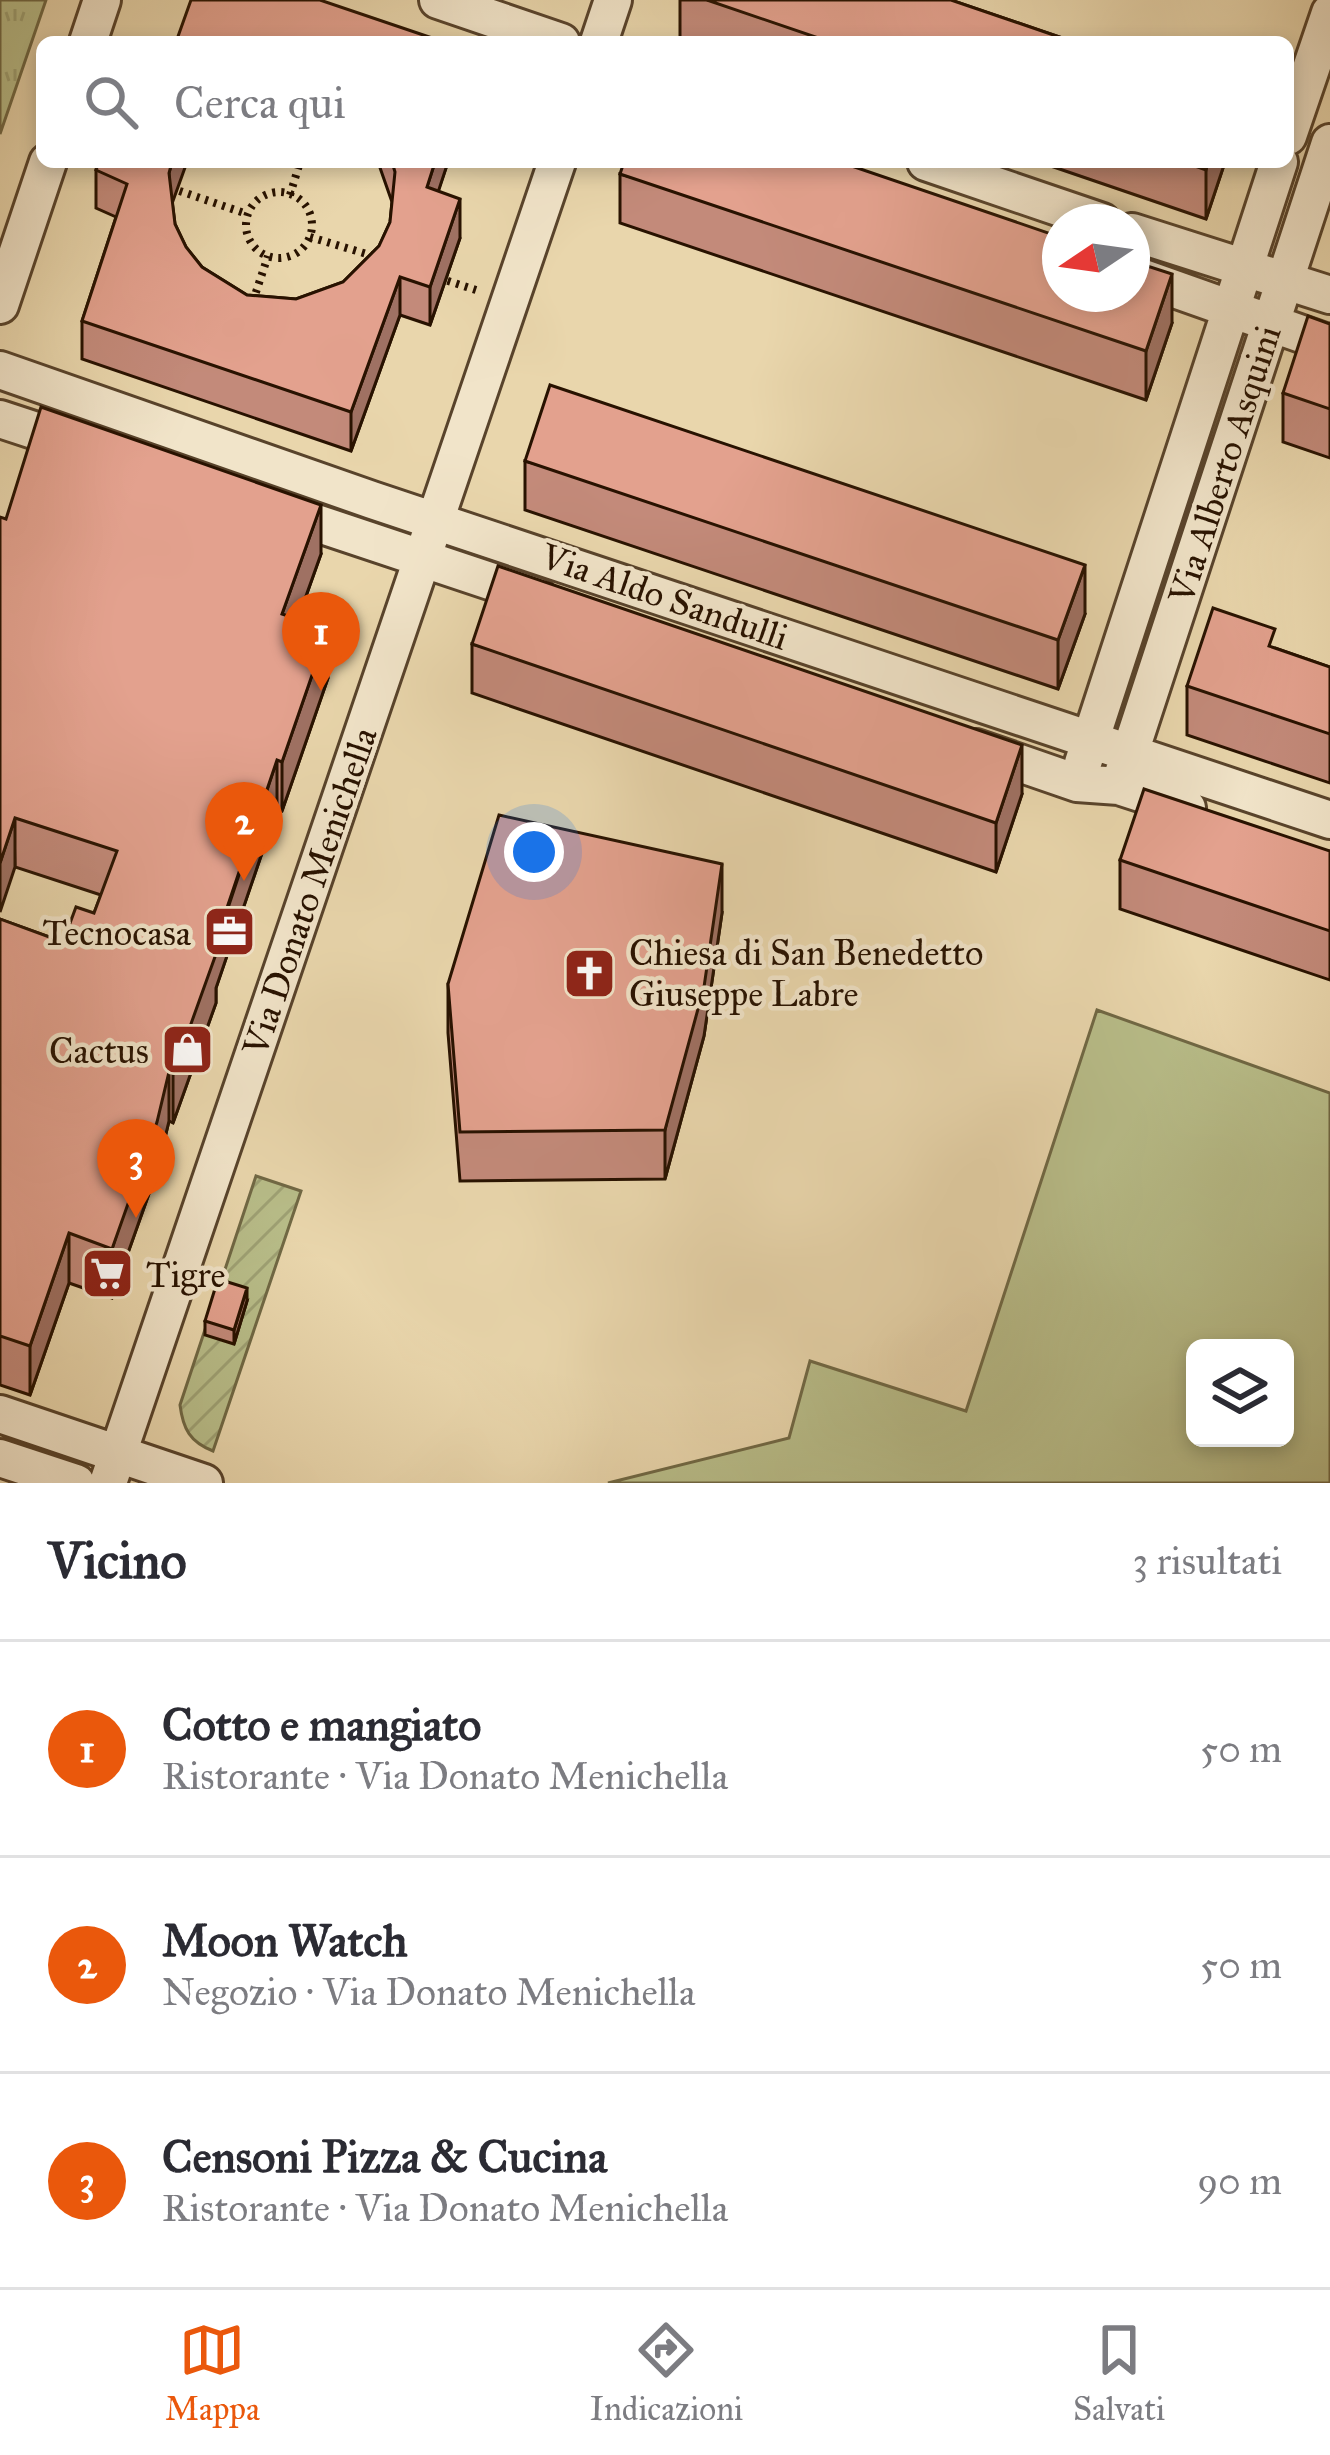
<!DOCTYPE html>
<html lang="it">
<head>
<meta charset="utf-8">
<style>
	:root { --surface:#fff; --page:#f2f2f3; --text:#2b2b33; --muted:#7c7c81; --line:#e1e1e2; --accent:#ea580c }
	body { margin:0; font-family:"IM FELL Great Primer",serif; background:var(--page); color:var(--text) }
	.controls { position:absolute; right:36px; bottom:36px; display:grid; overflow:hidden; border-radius:18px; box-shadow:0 6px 18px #0003 }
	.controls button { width:108px; height:108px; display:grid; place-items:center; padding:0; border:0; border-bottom:3px solid var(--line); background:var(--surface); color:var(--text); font:60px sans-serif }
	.compass { position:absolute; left:1042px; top:204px; width:108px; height:108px; border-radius:50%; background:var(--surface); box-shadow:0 6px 18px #0003; rotate:257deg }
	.you { position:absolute; left:534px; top:852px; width:42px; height:42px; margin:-30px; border:9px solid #fff; border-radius:50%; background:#1a73e8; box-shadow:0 0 0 18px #1a73e833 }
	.badge { display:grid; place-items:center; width:78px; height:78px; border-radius:50%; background:var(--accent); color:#fff; font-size:39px; font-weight:700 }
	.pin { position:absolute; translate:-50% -99px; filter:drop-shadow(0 3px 6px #0008) }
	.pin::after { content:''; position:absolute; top:63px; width:42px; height:36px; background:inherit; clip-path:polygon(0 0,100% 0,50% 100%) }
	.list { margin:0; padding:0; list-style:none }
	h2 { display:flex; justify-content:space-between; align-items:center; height:156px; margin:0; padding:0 48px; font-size:51px }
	h2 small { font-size:39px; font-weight:400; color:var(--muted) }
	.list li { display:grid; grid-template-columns:78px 1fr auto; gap:36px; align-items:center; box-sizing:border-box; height:216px; padding:0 48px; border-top:3px solid var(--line) }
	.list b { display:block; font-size:45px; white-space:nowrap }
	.list p { margin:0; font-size:39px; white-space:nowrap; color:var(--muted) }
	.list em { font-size:39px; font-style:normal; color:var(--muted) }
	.icon { flex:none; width:66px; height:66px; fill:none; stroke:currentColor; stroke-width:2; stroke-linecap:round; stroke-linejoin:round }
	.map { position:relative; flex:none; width:1330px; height:1483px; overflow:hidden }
	.search { position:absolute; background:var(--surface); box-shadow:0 6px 18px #0003; left:36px; right:36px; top:36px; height:132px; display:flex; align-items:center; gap:30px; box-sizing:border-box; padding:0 42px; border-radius:18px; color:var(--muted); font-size:45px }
	.sheet { height:804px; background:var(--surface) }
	nav { display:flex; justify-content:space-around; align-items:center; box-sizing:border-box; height:168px; border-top:3px solid var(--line); background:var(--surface); font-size:33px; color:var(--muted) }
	nav a { display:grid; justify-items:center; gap:6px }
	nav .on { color:var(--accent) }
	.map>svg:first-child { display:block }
	.grass { fill:#b8bd89; stroke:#706844; stroke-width:3; fill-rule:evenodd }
	.park { fill:url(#park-tufts); stroke:#706844; stroke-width:3 }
	.garden { fill:url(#garden-furrows); stroke:#706844; stroke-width:3 }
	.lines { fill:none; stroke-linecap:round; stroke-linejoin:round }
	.street-casing { stroke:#58432b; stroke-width:42 }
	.path { stroke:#281200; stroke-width:8; stroke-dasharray:3 6; stroke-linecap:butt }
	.street { stroke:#f1e4c9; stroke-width:36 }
	.wall { fill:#c38a7a; stroke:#281200; stroke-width:3 }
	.shaded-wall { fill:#9f7163; stroke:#281200; stroke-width:3 }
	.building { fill:#e3a18e; stroke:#281200; stroke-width:3 }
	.labels { text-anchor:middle; stroke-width:9; stroke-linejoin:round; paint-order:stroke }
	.street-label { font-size:36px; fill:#281200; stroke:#f1e4c9 }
	.poi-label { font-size:36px; fill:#281200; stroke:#f1e4c9; text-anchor:end }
</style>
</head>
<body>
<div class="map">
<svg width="1330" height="1483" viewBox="0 0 1330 1483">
	<defs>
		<pattern id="park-tufts" width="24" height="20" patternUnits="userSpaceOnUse" patternTransform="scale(3)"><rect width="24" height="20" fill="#b8bd89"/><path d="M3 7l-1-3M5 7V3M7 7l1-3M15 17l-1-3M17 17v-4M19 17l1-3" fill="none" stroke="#9ea174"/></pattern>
		<pattern id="garden-furrows" width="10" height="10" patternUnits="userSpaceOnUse" patternTransform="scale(3)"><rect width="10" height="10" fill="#b8bd89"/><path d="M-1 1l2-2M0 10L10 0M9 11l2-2" fill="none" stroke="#9ea174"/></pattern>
	</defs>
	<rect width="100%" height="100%" fill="#e9d6ac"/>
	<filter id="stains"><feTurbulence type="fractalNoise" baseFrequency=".00167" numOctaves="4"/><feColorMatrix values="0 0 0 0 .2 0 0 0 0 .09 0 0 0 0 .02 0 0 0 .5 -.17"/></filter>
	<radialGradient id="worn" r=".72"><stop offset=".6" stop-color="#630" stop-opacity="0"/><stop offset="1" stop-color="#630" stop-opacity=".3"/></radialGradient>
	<!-- grass -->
	<path class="grass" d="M 1097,1010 L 1330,1093 L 1330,1483 L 608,1483 L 789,1438 L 810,1361 L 966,1411 ZM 1195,1348 L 1285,1348 L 1285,1438 L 1195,1438 Z"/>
	<!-- park -->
	<path class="park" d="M 0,0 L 46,0 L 0,134 Z"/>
	<!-- garden -->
	<path class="garden" d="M 256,1176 L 301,1191 L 213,1451 C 190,1442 183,1429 180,1405 Z"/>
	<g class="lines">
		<defs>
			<path id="street" d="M 438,0 L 561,42
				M 88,42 L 102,0
				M 599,42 L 613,0
				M 1288,136 L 1330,13
				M 926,162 L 1102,222
				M 1132,232 L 1330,295
				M 1132,274 L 1330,344
				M 0,305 L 48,162
				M 0,370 L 372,500 L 1330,820
				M 0,419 L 76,444
				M 277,510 L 538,597
				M 976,748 L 1077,783 L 1119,786 L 1187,808
				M 1083,763 L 1279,162
				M 1122,777 L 1330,143
				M 0,1414 L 204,1483
				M 0,1458 L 76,1483
				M 108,1483 L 557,162"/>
		</defs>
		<!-- street casing -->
		<use href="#street" class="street-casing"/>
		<!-- path -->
		<path class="path" d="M 171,188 L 247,214
			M246 225a33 33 0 1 1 66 0a33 33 0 1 1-66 0Z
			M 290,195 L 300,162
			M 310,237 L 380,258
			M 439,278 L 476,290
			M 253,301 L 268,256"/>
		<!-- street -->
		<use href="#street" class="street"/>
	</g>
	<!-- wall -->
	<path class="wall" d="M 680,0 L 951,0 L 1074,42 L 686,42 L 680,40 Z
		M 378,162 L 448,162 L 438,191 L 460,238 L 430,325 L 400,315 L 351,451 L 82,359 L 82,321 L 116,217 L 96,208 L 96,170 L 185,164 L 172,201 L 175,224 L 186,247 L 202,267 L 247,295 L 296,299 L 343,282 L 379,246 L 390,222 L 392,202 Z
		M 1039,162 L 1225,162 L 1206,219 Z
		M 620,174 L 1172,323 L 1146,400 L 620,223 Z
		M 1330,324 L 1330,458 L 1283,442 L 1283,393 Z
		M 525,461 L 1085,614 L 1058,689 L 525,510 Z
		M 6,519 L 321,554 L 298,619 L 328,678 L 282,811 L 277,809 L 216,988 L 216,1003 L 173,1123 L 169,1121 L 157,1171 L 112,1298 L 69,1283 L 30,1395 L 0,1385 L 0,919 L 63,942 L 94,913 L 101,895 L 15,867 Z
		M 472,644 L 1022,794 L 996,872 L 472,693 Z
		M 1275,648 L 1330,667 L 1330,783 L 1187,735 L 1187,686 Z
		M 1330,851 L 1330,980 L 1120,909 L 1120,860 Z
		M 722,913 L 704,1036 L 665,1179 L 460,1181 L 448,1033 L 448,984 Z
		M 247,1301 L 234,1344 L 205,1335 L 205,1321 Z"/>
	<!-- shaded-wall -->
	<path class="shaded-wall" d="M 172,162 L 187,162 L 169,212 L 169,173 Z
		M 435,162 L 448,162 L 427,226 L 427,187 Z
		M 1208,162 L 1225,162 L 1206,219 L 1206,170 Z
		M 460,199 L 460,238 L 430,325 L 430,287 Z
		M 1172,274 L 1172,323 L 1146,400 L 1146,351 Z
		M 400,277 L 400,315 L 351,451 L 351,412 Z
		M 321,505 L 321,554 L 282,663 L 282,614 Z
		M 1085,565 L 1085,614 L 1058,689 L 1058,640 Z
		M 328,629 L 328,678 L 282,811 L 282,762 Z
		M 1022,745 L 1022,794 L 996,872 L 996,823 Z
		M 277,760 L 277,809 L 216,988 L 216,1003 L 173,1123 L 173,1074 Z
		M 15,818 L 15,867 L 0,912 L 0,863 Z
		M 722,864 L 722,913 L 704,1036 L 665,1179 L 665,1130 Z
		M 169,1072 L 169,1121 L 157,1171 L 112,1298 L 112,1249 Z
		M 69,1233 L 69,1283 L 30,1395 L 30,1346 Z
		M 247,1288 L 247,1301 L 234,1344 L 234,1330 Z"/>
	<!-- building -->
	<path class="building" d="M 191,0 L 320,0 L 444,42 L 176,42 Z
		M 707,0 L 951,0 L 1074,42 L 830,42 Z
		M 99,162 L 172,162 L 169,173 L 175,224 L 186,247 L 202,267 L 247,295 L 296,299 L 343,282 L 379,246 L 390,222 L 395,172 L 392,162 L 435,162 L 427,187 L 460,199 L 430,287 L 400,277 L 351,412 L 82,321 L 127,184 L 96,170 Z
		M 624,162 L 840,162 L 1060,237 L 1060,294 L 1132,294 L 1132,261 L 1172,274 L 1146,351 L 620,174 Z
		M 1184,162 L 1208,162 L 1206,170 Z
		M 1308,316 L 1330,324 L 1330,409 L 1283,393 Z
		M 550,385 L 1085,565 L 1058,640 L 525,461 Z
		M 41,407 L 321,505 L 282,614 L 328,629 L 282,762 L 277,760 L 212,952 L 216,954 L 173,1074 L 169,1072 L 157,1122 L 112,1249 L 69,1233 L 30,1346 L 0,1336 L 0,919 L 63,942 L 76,907 L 94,913 L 117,851 L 15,818 L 0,863 L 0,517 L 6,519 Z
		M 498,566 L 1022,745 L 996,823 L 472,644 Z
		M 1213,608 L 1275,629 L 1269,646 L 1330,667 L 1330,734 L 1187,686 Z
		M 1144,789 L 1330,851 L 1330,931 L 1120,860 Z
		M 499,815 L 722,864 L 704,987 L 665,1130 L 460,1132 L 448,984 Z
		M 218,1279 L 247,1288 L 234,1330 L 205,1321 Z"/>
	<!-- icons -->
	<defs>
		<symbol id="office-square" viewBox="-11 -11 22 22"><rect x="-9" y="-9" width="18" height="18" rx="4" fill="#8f2418" stroke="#f1e4c9"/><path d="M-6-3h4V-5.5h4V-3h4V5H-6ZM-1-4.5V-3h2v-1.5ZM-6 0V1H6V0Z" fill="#fff"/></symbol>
		<symbol id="church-square" viewBox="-11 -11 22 22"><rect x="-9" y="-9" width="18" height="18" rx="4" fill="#8f2418" stroke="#f1e4c9"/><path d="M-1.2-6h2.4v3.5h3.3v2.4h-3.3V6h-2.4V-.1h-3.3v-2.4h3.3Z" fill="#fff"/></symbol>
		<symbol id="shop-square" viewBox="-11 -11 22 22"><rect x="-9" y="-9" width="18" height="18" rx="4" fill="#8f2418" stroke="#f1e4c9"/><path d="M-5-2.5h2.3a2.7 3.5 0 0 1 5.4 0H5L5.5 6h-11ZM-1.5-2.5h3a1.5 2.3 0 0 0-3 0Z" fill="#fff"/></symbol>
		<symbol id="supermarket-square" viewBox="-11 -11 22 22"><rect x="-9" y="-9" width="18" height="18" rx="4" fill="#8f2418" stroke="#f1e4c9"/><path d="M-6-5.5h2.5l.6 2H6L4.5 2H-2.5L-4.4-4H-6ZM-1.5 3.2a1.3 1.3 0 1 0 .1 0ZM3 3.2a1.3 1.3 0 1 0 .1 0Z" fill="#fff"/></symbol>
	</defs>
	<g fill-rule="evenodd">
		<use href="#office-square" x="200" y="902" width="59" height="59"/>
		<use href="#church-square" x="560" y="944" width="59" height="59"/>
		<use href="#shop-square" x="158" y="1020" width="59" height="59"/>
		<use href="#supermarket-square" x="78" y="1244" width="59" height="59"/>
	</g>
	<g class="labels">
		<!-- street labels -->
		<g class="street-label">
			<text transform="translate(1224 464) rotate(-72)" y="13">Via Alberto Asquini</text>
			<text transform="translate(665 596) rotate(19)" y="13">Via Aldo Sandulli</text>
			<text transform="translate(309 891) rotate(-71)" y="13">Via Donato Menichella</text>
		</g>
		<!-- poi labels -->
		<g class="poi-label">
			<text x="191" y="945">Tecnocasa</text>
			<text x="629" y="965" text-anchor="start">Chiesa di San Benedetto<tspan x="629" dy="41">Giuseppe Labre</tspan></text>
			<text x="149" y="1063">Cactus</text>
			<text x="146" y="1287" text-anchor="start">Tigre</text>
		</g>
	</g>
	<rect width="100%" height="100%" filter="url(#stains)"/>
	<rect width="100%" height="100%" fill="url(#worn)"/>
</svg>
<div class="controls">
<button><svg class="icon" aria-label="layers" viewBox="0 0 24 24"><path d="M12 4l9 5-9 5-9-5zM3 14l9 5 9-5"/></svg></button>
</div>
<svg class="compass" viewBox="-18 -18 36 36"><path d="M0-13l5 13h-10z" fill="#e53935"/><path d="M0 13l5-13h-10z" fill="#7c7c81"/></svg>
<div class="you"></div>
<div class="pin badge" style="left:321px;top:691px">1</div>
<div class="pin badge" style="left:244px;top:881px">2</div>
<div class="pin badge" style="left:136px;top:1218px">3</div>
<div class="search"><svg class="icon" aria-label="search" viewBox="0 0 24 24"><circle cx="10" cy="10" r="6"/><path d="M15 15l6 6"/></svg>Cerca qui</div>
</div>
<section class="sheet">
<h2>Vicino<small>3 risultati</small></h2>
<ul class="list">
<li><span class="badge">1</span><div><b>Cotto e mangiato</b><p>Ristorante · Via Donato Menichella</p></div><em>50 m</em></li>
<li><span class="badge">2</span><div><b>Moon Watch</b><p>Negozio · Via Donato Menichella</p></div><em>50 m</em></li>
<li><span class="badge">3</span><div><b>Censoni Pizza &amp; Cucina</b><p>Ristorante · Via Donato Menichella</p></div><em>90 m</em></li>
</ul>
</section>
<nav>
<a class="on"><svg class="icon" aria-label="map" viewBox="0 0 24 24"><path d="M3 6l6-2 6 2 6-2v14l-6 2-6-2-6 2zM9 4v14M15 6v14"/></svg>Mappa</a>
<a><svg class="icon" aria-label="directions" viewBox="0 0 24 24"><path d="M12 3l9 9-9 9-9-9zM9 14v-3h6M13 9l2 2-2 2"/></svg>Indicazioni</a>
<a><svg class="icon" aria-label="saved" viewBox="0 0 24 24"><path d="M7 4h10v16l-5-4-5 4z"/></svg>Salvati</a>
</nav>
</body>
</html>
